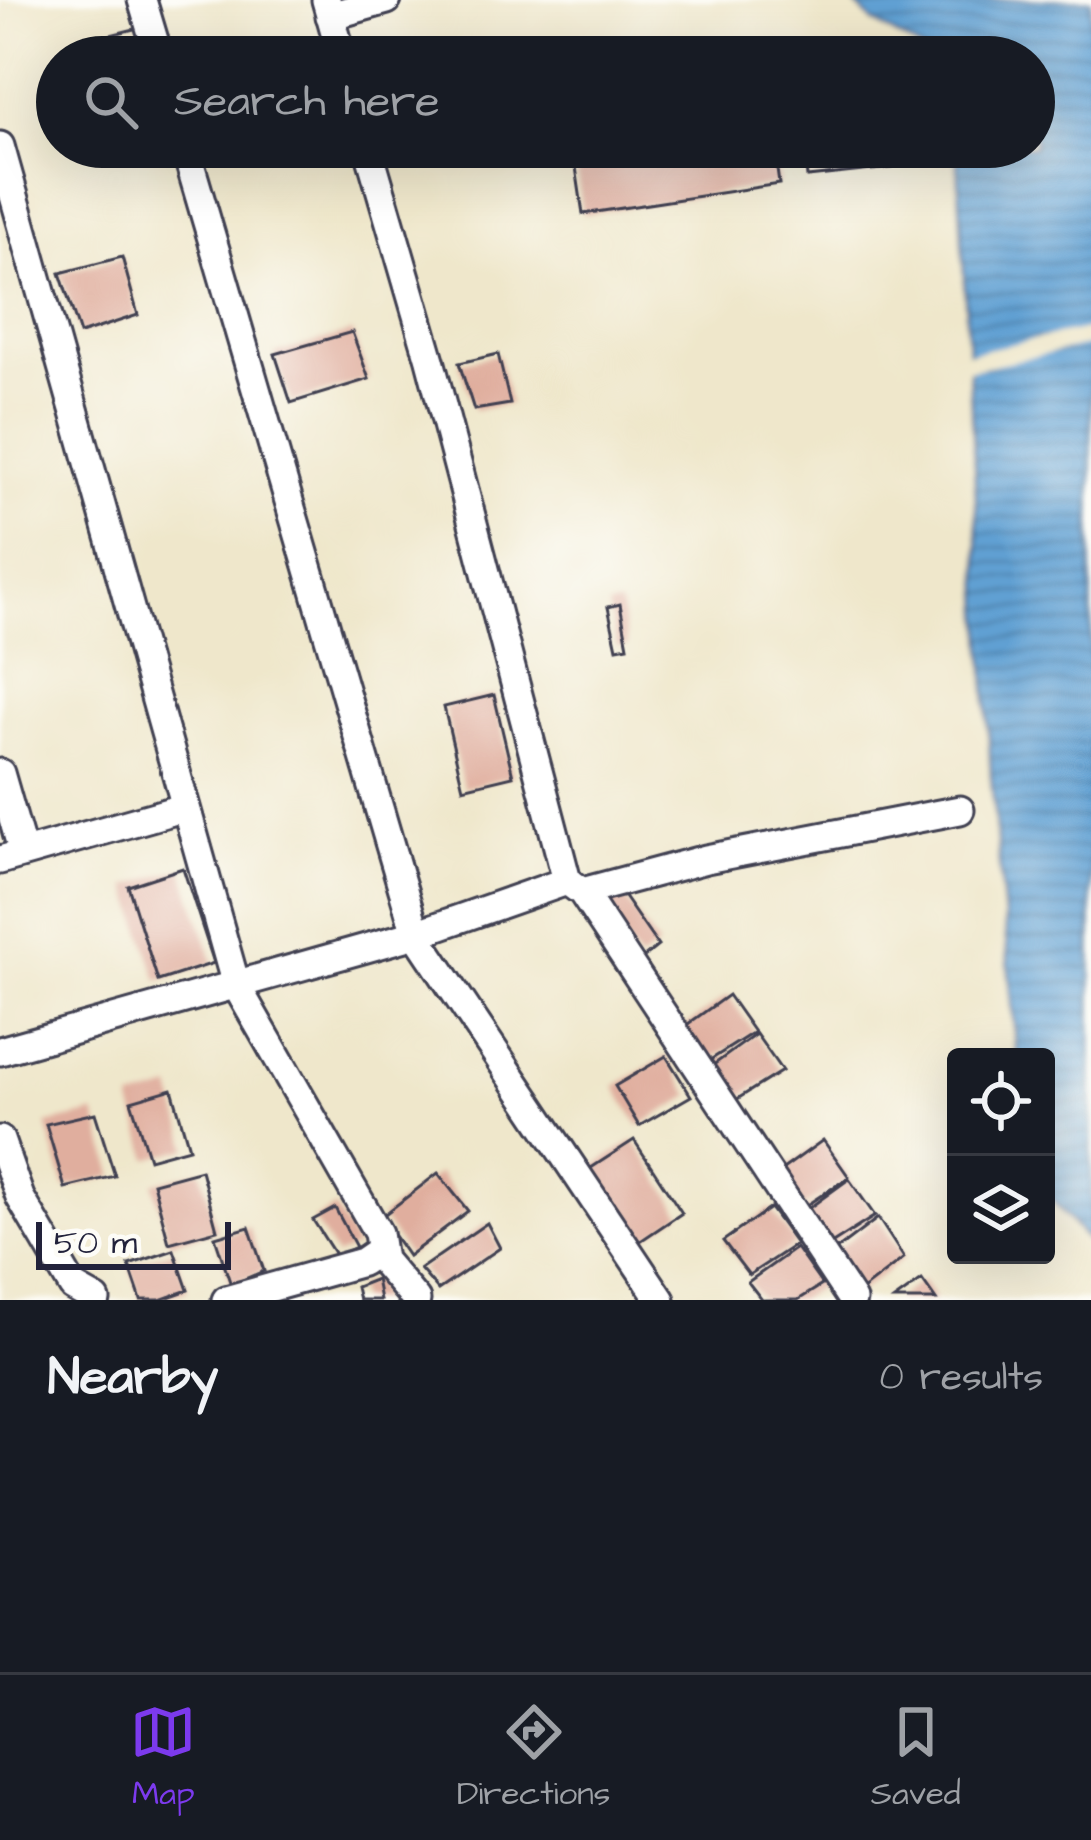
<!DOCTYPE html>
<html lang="en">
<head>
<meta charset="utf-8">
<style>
	:root { --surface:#171b24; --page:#242831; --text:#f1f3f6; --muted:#9ea1a6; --line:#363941; --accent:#7c3aed }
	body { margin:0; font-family:"Architects Daughter",sans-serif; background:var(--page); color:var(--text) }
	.controls { position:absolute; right:36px; bottom:36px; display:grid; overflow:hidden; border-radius:12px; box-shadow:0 12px 48px #0002 }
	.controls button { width:108px; height:108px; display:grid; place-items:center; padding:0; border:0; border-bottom:3px solid var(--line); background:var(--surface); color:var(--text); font:60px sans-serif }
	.scale { position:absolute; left:36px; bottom:30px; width:195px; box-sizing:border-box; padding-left:12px; border:6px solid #22223b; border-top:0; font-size:33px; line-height:42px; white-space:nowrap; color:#22223b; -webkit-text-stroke:9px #fdfcf7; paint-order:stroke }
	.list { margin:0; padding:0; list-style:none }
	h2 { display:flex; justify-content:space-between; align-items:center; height:156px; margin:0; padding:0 48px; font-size:51px }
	h2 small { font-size:39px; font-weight:400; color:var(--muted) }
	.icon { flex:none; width:66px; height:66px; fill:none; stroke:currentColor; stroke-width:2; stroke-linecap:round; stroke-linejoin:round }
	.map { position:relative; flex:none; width:1091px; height:1300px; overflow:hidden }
	.search { position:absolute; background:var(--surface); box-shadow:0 12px 48px #0002; left:36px; right:36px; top:36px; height:132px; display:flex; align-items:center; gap:30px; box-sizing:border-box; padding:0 42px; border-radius:66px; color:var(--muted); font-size:45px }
	.sheet { height:372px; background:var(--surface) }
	nav { display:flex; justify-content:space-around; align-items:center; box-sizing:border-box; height:168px; border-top:3px solid var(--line); background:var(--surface); font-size:33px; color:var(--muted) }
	nav a { display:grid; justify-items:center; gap:6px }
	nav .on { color:var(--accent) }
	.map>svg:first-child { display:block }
	.water { fill:url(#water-rules); stroke:#426187; stroke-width:3 }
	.pier { fill:#efe7cb }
	.building { fill:#e0ae9e }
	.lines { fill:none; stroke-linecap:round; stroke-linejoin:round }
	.street-casing { stroke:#414051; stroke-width:33 }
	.street { stroke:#fff; stroke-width:27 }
</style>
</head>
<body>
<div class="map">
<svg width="1091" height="1300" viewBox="0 0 1091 1300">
	<defs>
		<pattern id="water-rules" width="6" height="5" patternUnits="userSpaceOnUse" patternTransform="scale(3)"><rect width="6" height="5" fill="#61a0d3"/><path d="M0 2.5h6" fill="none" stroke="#5082ac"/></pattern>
	</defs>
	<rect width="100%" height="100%" fill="#fdfcf7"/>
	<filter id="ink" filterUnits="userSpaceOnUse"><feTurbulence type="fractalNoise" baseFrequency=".00833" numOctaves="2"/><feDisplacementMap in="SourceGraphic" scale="24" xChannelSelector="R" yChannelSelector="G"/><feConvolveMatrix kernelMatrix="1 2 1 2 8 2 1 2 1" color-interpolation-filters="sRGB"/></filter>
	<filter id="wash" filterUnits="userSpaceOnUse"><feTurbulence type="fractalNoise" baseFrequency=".004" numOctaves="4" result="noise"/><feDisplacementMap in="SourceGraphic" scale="48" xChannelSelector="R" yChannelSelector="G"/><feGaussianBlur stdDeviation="2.7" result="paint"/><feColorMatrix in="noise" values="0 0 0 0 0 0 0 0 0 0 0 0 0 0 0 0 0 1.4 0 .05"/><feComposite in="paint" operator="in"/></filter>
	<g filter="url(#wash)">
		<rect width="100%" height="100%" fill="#efe7cb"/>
		<!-- water -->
		<path class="water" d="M 851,0 L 1091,0 L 1091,1245 L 1046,1193 L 1046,1057 L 1017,1057 L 991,777 L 957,147 L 1034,147 L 1034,57 L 933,57 L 872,21 Z"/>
		<!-- pier -->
		<path class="pier" d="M 1091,328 L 1091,345 L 963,371 L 962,354 Z"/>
		<g id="blocks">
			<!-- building -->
			<path class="building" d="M 138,28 L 145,57 L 69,57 L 66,46 Z
				M 573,147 L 774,147 L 779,184 L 583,214 Z
				M 804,147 L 890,147 L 892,168 L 807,177 Z
				M 122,257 L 138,315 L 80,334 L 60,273 Z
				M 352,332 L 369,379 L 291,403 L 275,354 Z
				M 498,354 L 510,404 L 474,410 L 459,363 Z
				M 620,604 L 628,646 L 617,648 L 608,607 Z
				M 494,695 L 513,776 L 463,788 L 444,707 Z
				M 183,868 L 214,963 L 158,981 L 128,886 Z
				M 617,887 L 658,946 L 639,961 L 601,906 Z
				M 728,995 L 754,1032 L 707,1062 L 681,1029 Z
				M 756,1034 L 782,1071 L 734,1101 L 709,1068 Z
				M 666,1056 L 691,1096 L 639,1126 L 615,1086 Z
				M 172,1089 L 189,1148 L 149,1159 L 131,1101 Z
				M 95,1113 L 115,1176 L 65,1188 L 46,1124 Z
				M 634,1140 L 682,1213 L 636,1244 L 588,1170 Z
				M 823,1140 L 849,1177 L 802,1208 L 776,1174 Z
				M 201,1170 L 217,1230 L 169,1243 L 153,1183 Z
				M 438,1173 L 468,1211 L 408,1256 L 381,1217 Z
				M 849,1179 L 875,1216 L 828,1246 L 802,1213 Z
				M 335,1208 L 356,1247 L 336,1256 L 313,1220 Z
				M 770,1208 L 796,1244 L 749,1275 L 723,1241 Z
				M 878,1218 L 904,1258 L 857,1294 L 828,1256 Z
				M 487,1223 L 500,1248 L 438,1290 L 420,1269 Z
				M 249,1227 L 264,1271 L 231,1285 L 215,1237 Z
				M 796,1248 L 822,1285 L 798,1300 L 762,1300 L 748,1282 Z
				M 174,1250 L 188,1290 L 160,1300 L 141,1300 L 129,1265 Z
				M 376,1279 L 380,1300 L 359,1300 L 356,1287 Z
				M 922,1280 L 936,1300 L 894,1300 Z"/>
		</g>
	</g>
	<g filter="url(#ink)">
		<use href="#blocks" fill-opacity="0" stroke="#414051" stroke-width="3"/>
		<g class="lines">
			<defs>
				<path id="street" d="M 142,0 L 159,57
					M 326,0 L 342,57
					M 330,16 L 387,0
					M 0,146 L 236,985 L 378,1233 L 382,1260 L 416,1300
					M 185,147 L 416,934 L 661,1300
					M 368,147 L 430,360 L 567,881 L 582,892 L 852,1300
					M 0,773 L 23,853
					M 0,860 L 186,807
					M 582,892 L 706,859 L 960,810
					M 0,1051 L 416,934 L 567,881
					M 0,1140 L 20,1197 L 73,1287 L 96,1300
					M 226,1300 L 362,1262 L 378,1251"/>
			</defs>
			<!-- street casing -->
			<use href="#street" class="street-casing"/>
			<!-- street -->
			<use href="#street" class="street"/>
		</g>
	</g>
</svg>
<div class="controls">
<button><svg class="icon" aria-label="locate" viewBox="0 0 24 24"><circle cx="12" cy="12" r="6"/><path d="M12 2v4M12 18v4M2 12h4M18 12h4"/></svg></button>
<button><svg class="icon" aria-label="layers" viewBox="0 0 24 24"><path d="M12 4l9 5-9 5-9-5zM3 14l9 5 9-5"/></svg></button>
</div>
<div class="scale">50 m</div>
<div class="search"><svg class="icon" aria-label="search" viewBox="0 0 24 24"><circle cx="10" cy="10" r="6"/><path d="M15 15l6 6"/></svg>Search here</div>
</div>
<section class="sheet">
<h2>Nearby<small>0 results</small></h2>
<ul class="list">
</ul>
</section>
<nav>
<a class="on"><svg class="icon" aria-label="map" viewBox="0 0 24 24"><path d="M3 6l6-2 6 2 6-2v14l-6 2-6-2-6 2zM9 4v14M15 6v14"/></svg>Map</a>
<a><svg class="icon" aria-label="directions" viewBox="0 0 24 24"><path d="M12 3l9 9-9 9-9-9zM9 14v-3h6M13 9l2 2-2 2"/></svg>Directions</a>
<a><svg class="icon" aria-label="saved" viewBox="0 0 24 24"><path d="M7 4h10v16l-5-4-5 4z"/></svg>Saved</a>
</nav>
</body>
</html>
